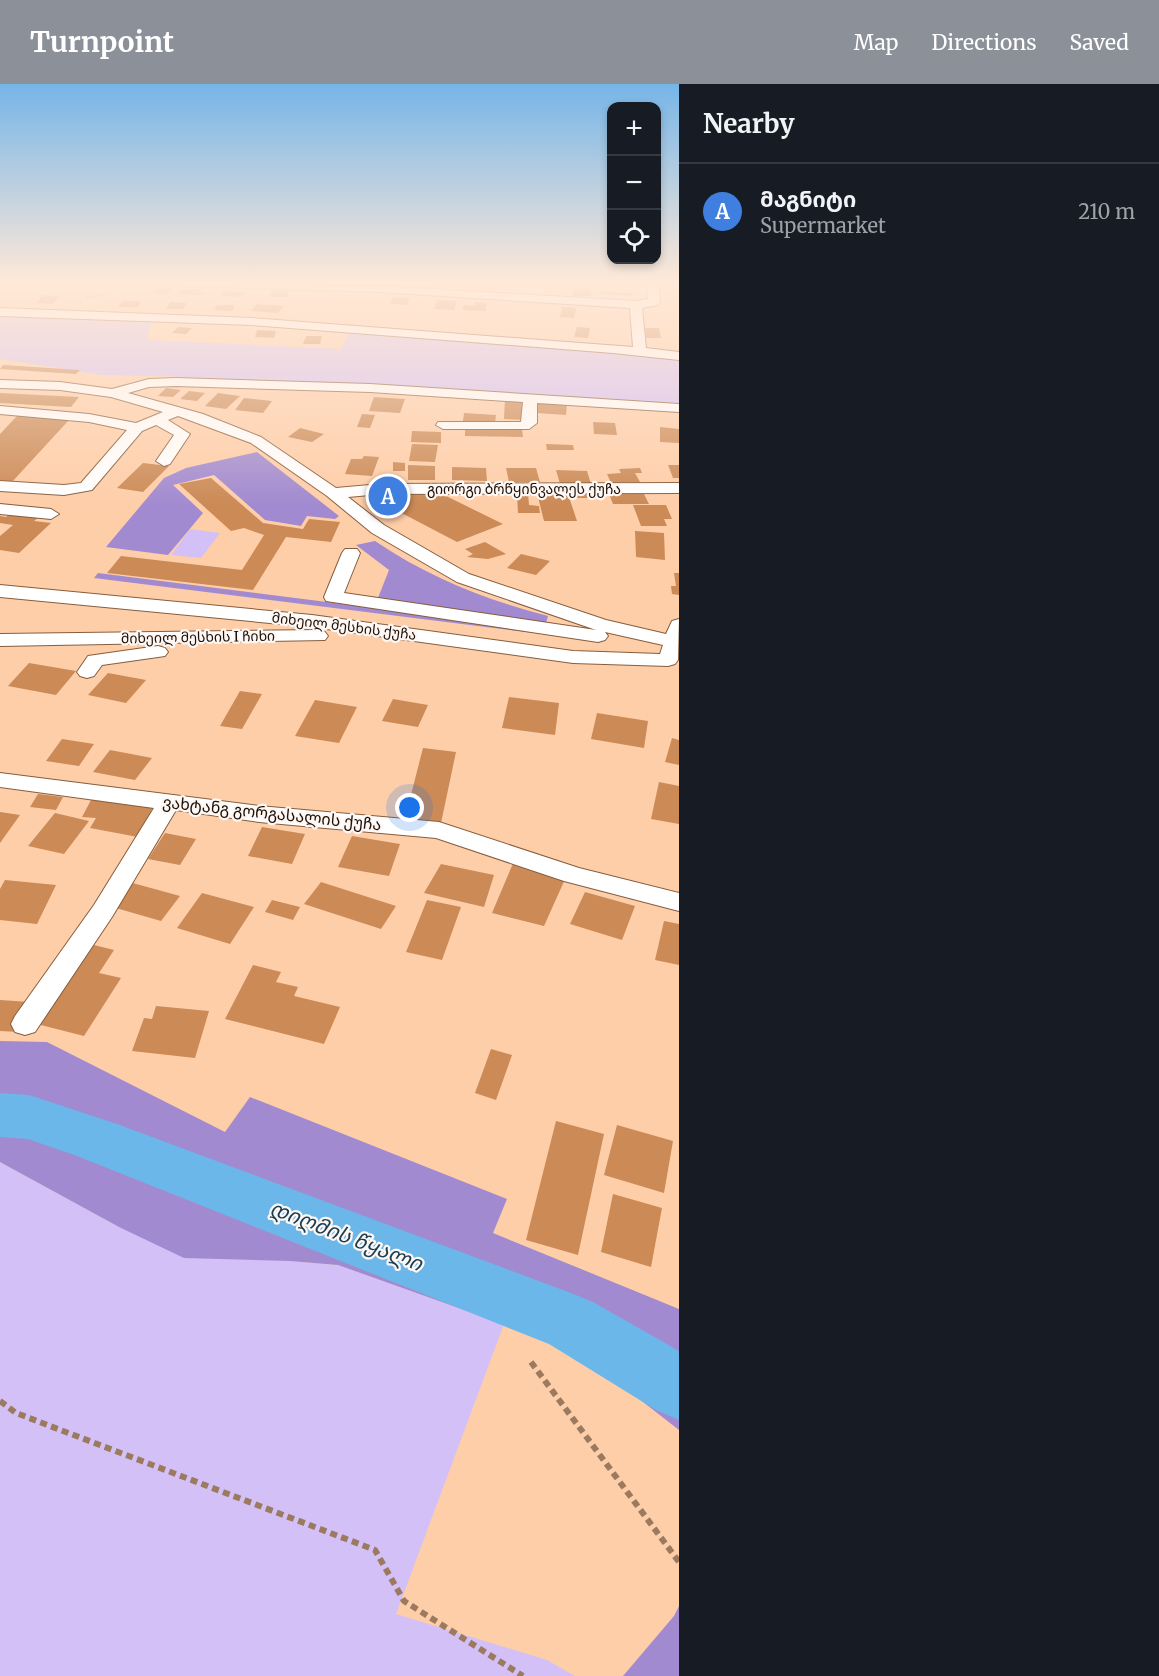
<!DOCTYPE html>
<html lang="en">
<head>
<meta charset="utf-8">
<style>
	:root { --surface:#171b24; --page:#242831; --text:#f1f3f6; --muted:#9ea1a6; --line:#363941; --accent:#8c9099 }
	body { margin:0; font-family:Merriweather,"Noto Sans Georgian",serif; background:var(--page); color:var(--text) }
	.controls { position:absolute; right:18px; top:18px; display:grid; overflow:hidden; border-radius:12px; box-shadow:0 3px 9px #0003 }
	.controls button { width:54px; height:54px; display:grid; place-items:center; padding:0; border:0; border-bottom:2px solid var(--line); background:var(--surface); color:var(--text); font:30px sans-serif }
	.you { position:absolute; left:410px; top:724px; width:21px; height:21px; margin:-15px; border:4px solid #fff; border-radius:50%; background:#1a73e8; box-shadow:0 0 0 9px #1a73e833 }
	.badge { display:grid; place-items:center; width:39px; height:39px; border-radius:50%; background:var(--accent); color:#fff; font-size:20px; font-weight:700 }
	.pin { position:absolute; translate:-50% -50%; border:3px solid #fff; box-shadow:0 2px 6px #0006 }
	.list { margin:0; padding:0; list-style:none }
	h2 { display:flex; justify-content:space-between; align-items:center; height:78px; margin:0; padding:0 24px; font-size:26px }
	h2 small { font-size:20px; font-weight:400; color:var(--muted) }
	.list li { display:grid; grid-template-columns:39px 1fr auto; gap:18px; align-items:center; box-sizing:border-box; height:96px; padding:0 24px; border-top:2px solid var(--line) }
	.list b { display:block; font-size:22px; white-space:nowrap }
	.list p { margin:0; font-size:20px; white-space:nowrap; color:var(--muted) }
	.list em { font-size:20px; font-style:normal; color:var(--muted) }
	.icon { flex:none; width:33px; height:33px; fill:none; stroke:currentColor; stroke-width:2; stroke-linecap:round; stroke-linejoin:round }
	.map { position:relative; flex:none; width:679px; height:1592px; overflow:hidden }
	header { display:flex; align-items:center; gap:36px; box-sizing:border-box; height:84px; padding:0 30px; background:var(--accent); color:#fff }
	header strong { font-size:28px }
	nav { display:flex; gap:33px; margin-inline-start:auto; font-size:21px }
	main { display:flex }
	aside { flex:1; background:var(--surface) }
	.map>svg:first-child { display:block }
	.green { fill:#d2c0f7 }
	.forest { fill:#a18ad0 }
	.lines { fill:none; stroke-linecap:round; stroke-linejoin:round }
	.river { fill:#6cb7e9; fill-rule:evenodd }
	.building { fill:#cb8a56 }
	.minor-casing { stroke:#875d3c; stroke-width:2 }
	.path-far1 { stroke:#9c7a60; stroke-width:1.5; stroke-dasharray:2 1.5; stroke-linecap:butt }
	.path { stroke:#9c7a60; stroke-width:6; stroke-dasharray:7 4.5; stroke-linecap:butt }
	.minor { fill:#fff; fill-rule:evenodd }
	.labels { text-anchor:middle; stroke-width:4.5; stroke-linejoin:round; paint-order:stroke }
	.far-street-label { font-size:14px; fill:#201004; stroke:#fdf8f5 }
	.street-label { font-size:16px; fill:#201004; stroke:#fdf8f5 }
	.near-water-label { font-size:21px; font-style:italic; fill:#1b3d52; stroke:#fdf8f5 }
</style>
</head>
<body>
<header>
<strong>Turnpoint</strong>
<nav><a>Map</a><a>Directions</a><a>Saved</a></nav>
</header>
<main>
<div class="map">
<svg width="679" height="1592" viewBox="0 0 679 1592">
	<rect width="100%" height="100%" fill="#fecea9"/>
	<!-- green -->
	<path class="green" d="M 0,229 L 152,234 L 147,256 L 341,265 L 351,246 L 679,272 L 679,322 L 167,292 L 102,291 L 0,275 Z
		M 190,445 L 220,449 L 201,474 L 171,471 Z
		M 0,1078 L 119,1143 L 290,1177 L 338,1181 L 504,1240 L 396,1530 L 547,1576 L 575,1592 L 0,1592 Z"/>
	<!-- forest -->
	<path class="forest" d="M 257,368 L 339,432 L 335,435 L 307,432 L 301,442 L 265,436 L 214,391 L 173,401 L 203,429 L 168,471 L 106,463 L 164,394 L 186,384 Z
		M 375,457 C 428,493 486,516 548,532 L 543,550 L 94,494 L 98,489 L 374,524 L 389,486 L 356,461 Z
		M 0,957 L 47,958 L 225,1048 L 250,1013 L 507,1115 L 493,1149 L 679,1225 L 679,1346 L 629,1307 L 560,1260 L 338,1181 L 290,1177 L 184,1174 L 119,1143 L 0,1078 Z
		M 679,1522 L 679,1592 L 623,1592 L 674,1532 Z"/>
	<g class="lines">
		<!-- river -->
		<path class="river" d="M 0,1009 L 29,1011 L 117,1040 L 571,1209 L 593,1218 L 679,1267 L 679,1336 L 656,1326 L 549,1260 L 77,1072 L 28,1055 L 0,1053 Z"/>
	</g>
	<!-- building -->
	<path class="building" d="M 156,204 L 173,205 L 167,210 L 151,209 Z
		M 574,204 L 592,205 L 591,212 L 573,212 Z
		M 181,205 L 202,205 L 200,208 L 205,208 L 203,211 L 178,210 Z
		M 272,206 L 289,207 L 287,213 L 270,213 Z
		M 223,207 L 246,208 L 243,213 L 220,212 Z
		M 601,207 L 633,209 L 632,212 L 600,210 Z
		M 43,211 L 60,212 L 53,220 L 36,219 Z
		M 393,213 L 410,214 L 407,221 L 390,220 Z
		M 437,216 L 457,217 L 454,226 L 434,225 Z
		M 122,217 L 141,217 L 138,223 L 118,223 Z
		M 170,218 L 187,219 L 183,225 L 166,225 Z
		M 475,218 L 487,219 L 485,227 L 462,226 L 464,221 L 475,222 Z
		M 257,220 L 284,222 L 278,229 L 251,227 Z
		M 217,221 L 235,221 L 232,227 L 214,226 Z
		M 562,223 L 576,224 L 574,234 L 560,233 Z
		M 178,243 L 192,244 L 186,250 L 172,249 Z
		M 577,243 L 590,244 L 588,254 L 574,253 Z
		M 645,244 L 659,244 L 661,254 L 646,254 Z
		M 257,246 L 276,247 L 274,254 L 255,253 Z
		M 306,252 L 322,252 L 320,260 L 303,260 Z
		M 3,281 L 80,286 L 76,290 L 0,285 Z
		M 166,304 L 181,306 L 173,313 L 158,312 Z
		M 189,307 L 205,309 L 197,317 L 180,315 Z
		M 0,309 L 79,313 L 71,323 L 0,319 Z
		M 218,309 L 240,312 L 226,325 L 205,322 Z
		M 374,313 L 405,315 L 400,329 L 369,327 Z
		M 244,314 L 272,317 L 263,329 L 235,326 Z
		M 505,314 L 525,315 L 525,336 L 504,335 Z
		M 538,318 L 567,320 L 566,331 L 537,329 Z
		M 464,329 L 496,331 L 495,339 L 463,337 Z
		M 362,330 L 375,331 L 370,344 L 357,343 Z
		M 17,332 L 69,336 L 11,399 L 0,398 L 0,350 Z
		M 593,338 L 615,339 L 617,351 L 594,350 Z
		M 660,343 L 679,345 L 679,359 L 660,358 Z
		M 300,344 L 324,350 L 312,358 L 288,353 Z
		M 465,344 L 522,345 L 523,353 L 465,352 Z
		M 412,347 L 441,348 L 441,359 L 411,358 Z
		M 412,360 L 438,361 L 435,378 L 409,377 Z
		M 546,360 L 573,361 L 574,366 L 547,366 Z
		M 364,372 L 379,373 L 372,392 L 345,390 L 351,375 L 362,375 Z
		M 393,378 L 405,379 L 405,387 L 393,387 Z
		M 143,379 L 169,382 L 143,408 L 117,404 Z
		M 408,381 L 435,382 L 435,396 L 408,396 Z
		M 668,381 L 679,381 L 679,394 L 673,394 Z
		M 452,383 L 486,384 L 487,397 L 452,396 Z
		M 506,384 L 536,384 L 540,398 L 509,398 Z
		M 640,384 L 642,389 L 635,389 L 640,398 L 611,399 L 607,390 L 621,389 L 619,385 Z
		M 556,386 L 587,387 L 591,400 L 560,400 Z
		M 211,394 L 263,439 L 303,445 L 309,435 L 340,438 L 331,458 L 286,453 L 253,506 L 107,489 L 121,472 L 242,486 L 264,451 L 244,444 L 231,447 L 179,400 Z
		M 423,408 L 433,413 L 442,410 L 503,440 L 457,458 L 373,414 L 389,409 Z
		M 537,409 L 568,410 L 577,437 L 544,437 Z
		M 574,409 L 596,409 L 598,414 L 576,414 Z
		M 517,410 L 528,410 L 529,421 L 539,422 L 540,429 L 518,429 Z
		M 609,410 L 644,410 L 649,420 L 613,420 Z
		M 633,421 L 666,421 L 672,435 L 664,435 L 667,442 L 641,442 Z
		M 10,430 L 38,434 L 34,437 L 51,439 L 19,469 L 0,466 L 0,452 L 13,441 L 0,439 L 0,432 L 6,433 Z
		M 635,447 L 664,449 L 665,476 L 636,473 Z
		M 485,458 L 506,470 L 488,475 L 467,473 L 473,470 L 465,465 Z
		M 521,470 L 550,477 L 536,491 L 507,484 Z
		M 674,489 L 679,489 L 679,511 L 672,510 L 671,502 L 676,502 Z
		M 29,579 L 76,587 L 56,611 L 8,602 Z
		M 108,589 L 146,596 L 126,619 L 88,611 Z
		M 240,607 L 262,610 L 242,645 L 220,642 Z
		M 509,613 L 559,619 L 555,651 L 502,644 Z
		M 393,615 L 428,621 L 418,643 L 382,637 Z
		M 315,616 L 357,623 L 339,659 L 295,652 Z
		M 597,629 L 648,637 L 644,664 L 591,655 Z
		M 672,654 L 679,656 L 679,681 L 665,678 Z
		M 62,655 L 94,660 L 79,682 L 46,677 Z
		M 423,664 L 456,668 L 441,739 L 405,734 Z
		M 110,666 L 152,674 L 135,696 L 93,688 Z
		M 659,698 L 679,702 L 679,740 L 651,735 Z
		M 38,710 L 63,713 L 56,726 L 30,723 Z
		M 91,716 L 153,723 L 138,753 L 90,744 L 96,734 L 82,733 Z
		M 0,728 L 20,731 L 0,759 Z
		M 55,729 L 89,737 L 64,770 L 28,762 Z
		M 262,743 L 305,750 L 292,780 L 248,772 Z
		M 165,749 L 196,755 L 180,781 L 148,775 Z
		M 352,752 L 400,760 L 389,792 L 338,783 Z
		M 514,777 L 566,793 L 544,842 L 492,829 Z
		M 441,780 L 494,791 L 484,823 L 424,809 Z
		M 5,796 L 56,801 L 37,840 L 0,836 L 0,805 Z
		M 129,798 L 180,812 L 161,837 L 109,822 Z
		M 321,798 L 396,822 L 381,845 L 304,820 Z
		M 585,808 L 635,822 L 622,856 L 570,840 Z
		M 202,809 L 254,823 L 230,860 L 177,844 Z
		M 272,816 L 300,823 L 293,836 L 265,828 Z
		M 427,816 L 461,823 L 442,876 L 406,868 Z
		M 664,837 L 679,840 L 679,881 L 655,876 Z
		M 90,860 L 114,866 L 99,889 L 121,894 L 84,952 L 37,940 Z
		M 253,881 L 281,888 L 276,898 L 298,903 L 294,912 L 340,923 L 324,960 L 225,935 Z
		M 0,916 L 30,918 L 20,948 L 0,947 Z
		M 156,922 L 209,927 L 195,974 L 132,967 L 144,934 L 152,935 Z
		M 491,965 L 512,971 L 496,1016 L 475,1009 Z
		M 556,1037 L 604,1050 L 578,1171 L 526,1156 Z
		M 617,1041 L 673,1057 L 664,1109 L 604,1091 Z
		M 613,1110 L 662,1124 L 651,1183 L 601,1168 Z"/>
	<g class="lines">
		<defs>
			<path id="minor" d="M 182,199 L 379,202 L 636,217 L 648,215 L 647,199 L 659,199 L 660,218 L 658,221 L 642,224 L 646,264 L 679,268 L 679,276 L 613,269 L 252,241 L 0,232 L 0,224 L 252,234 L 633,263 L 630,224 L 379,208 L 188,202 Z
				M 176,294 L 370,300 L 679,320 L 679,328 L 537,319 L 537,339 L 529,345 L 443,345 L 436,341 L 438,338 L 521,338 L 523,318 L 370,308 L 176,302 L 149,303 L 128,309 L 203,330 L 261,353 L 336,404 L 381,400 L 679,399 L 679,409 L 381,410 L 348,413 L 384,441 L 469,490 L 606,536 L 666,550 L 672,537 L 679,535 L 678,576 L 675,580 L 668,582 L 573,579 L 312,543 L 0,513 L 0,501 L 312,531 L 573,567 L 660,570 L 663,561 L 605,548 L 608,552 L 605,556 L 598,558 L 326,517 L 324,513 L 342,469 L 345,465 L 357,465 L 360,469 L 344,509 L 596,546 L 457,498 L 372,449 L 327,412 L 251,359 L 178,332 L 168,336 L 190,350 L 170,380 L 164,382 L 156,377 L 174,351 L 156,341 L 142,347 L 92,406 L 64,411 L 0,407 L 0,397 L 64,401 L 81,399 L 127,346 L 89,338 L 0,330 L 0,322 L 89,330 L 136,339 L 163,328 L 111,313 L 60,306 L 0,304 L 0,296 L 60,298 L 112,305 L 149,295 Z
				M 0,420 L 51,425 L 59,430 L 51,435 L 0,430 Z
				M 318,546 L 325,548 L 328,552 L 325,556 L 0,562 L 0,550 Z
				M 158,562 L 165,564 L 168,568 L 165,572 L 102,581 L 94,592 L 87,594 L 80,592 L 77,588 L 88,572 Z
				M 0,689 L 259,722 L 439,738 L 579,784 L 679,809 L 679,827 L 564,797 L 436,754 L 259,738 L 176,726 L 112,833 L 35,948 L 25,951 L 15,948 L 11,940 L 15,932 L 94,821 L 154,724 L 0,703 Z"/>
		</defs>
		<!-- minor casing -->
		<use href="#minor" class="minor-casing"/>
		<!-- path-far1 -->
		<path class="path-far1" d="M 86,214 L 109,209 L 118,199"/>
		<!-- path -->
		<path class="path" d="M 531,1278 L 679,1478
			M 0,1317 L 16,1329 L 375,1466 L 404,1517 L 523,1592"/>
		<!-- minor -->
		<use href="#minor" class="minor"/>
	</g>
	<!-- sky -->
	<linearGradient id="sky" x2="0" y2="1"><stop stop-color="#76b5e8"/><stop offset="0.47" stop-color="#ffe9d8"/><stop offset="1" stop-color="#ffe9d8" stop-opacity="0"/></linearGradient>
	<rect width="679" height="422" fill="url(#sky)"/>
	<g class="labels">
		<!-- far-street labels -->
		<g class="far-street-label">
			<text x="524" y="410">გიორგი ბრწყინვალეს ქუჩა</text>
			<text transform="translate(344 542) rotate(7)" y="5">მიხეილ მესხის ქუჩა</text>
			<text transform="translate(198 553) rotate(-1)" y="5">მიხეილ მესხის I ჩიხი</text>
		</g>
		<!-- street labels -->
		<g class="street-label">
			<text transform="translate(272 729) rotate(6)" y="6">ვახტანგ გორგასალის ქუჩა</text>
		</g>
		<!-- near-water labels -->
		<g class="near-water-label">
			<text transform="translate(346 1152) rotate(21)" y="7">დიღმის წყალი</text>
		</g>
	</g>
</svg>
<div class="controls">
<button>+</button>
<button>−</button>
<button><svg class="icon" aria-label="locate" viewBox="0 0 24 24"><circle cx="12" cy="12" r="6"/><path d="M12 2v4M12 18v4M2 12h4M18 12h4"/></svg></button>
</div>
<div class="you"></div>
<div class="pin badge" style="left:388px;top:412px;background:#3f7fe0">A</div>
</div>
<aside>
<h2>Nearby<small></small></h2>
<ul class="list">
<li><span class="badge" style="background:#3f7fe0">A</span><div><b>მაგნიტი</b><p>Supermarket</p></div><em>210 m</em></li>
</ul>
</aside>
</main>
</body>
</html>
